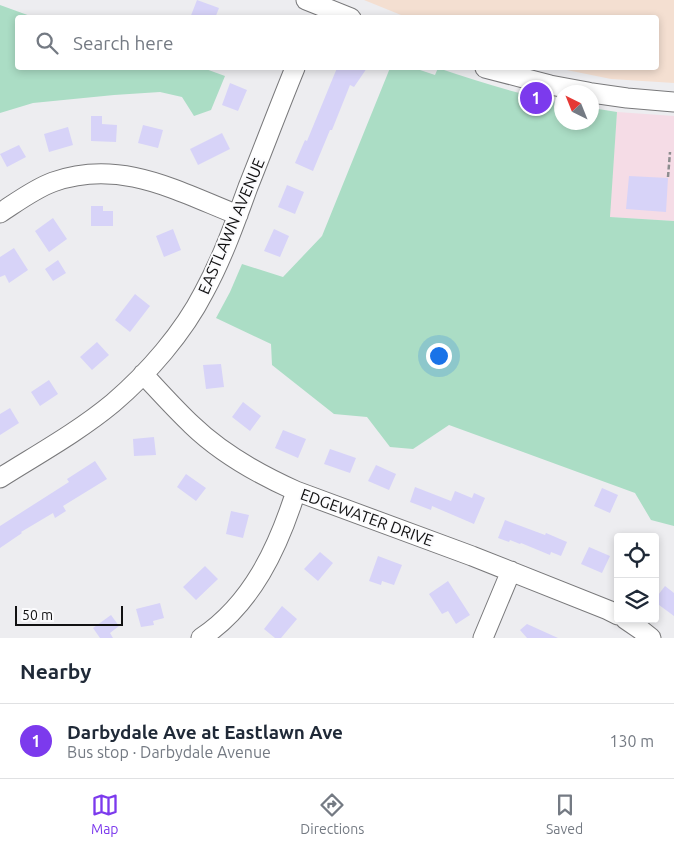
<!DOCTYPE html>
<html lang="en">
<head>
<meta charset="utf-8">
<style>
	:root { --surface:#fff; --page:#f6f6f7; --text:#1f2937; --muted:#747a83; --line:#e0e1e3; --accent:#7c3aed }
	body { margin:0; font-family:Ubuntu,sans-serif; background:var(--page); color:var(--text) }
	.controls { position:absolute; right:15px; bottom:15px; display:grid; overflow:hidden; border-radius:5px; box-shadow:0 2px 8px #0003 }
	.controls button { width:45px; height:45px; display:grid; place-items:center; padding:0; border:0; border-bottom:1px solid var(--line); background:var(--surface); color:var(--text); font:25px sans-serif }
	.compass { position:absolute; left:554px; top:85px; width:45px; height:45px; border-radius:50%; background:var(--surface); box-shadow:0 2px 8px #0003; rotate:317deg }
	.scale { position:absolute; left:15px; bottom:12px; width:108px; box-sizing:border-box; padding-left:5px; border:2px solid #111112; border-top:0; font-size:14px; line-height:18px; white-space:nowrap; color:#111112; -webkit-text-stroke:4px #fbfbfd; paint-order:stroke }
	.you { position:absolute; left:438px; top:355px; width:18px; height:18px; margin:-12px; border:4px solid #fff; border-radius:50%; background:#1a73e8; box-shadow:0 0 0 8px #1a73e833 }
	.badge { display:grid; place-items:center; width:32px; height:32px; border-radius:50%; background:var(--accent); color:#fff; font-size:16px; font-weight:700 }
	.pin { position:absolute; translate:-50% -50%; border:2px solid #fff; box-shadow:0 1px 5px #0006 }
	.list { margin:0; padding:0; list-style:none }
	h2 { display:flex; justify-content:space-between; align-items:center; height:65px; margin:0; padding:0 20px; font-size:21px }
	h2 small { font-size:16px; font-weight:400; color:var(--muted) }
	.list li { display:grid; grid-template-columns:32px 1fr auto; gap:15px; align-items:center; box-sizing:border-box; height:75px; padding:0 20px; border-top:1px solid var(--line) }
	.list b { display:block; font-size:19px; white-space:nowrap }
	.list p { margin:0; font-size:16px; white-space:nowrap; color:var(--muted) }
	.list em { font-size:16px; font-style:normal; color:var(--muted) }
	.icon { flex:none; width:28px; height:28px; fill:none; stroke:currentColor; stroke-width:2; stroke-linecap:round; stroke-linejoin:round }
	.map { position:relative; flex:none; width:674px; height:638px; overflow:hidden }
	.search { position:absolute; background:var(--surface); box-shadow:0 2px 8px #0003; left:15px; right:15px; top:15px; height:55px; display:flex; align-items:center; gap:12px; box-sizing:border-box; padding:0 18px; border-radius:5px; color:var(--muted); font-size:19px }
	.sheet { height:140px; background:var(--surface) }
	nav { display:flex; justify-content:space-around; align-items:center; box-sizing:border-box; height:70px; border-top:1px solid var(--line); background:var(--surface); font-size:14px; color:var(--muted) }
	nav a { display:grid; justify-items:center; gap:2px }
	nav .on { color:var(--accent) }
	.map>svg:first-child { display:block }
	.commercial { fill:#f5dce6 }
	.education { fill:#f4dfd1 }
	.green { fill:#abddc5 }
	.building { fill:#d7d3f8 }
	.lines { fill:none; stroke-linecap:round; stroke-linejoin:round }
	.minor-casing { stroke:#79797b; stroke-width:21 }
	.path { stroke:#8d8d8f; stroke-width:2.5; stroke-dasharray:5 2.5; stroke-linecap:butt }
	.minor { stroke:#fff; stroke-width:19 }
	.labels { text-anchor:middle; stroke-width:4; stroke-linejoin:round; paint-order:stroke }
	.street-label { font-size:16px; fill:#111112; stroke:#fbfbfd }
</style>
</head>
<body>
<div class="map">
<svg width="674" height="638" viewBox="0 0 674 638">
	<rect width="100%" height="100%" fill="#ededf0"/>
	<!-- commercial -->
	<path class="commercial" d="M 617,112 L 674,116 L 674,221 L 609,217 Z"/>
	<!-- education -->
	<path class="education" d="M 364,0 L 674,0 L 674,83 L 611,79 L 557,68 L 656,68 L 656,18 L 406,17 Z"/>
	<!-- green -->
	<path class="green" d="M 0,5 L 33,17 L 18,18 L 18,68 L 203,68 L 225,76 L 211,110 L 194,116 L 182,97 L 160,92 L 114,95 L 33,103 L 0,113 Z
		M 390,68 L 414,68 L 435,75 L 438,68 C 479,82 519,94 561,103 L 562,122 L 592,122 L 592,108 L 617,112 L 610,217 L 674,221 L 674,526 L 651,520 L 635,493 L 449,425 L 413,449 L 390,447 L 367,417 L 334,414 L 272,365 L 271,344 L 216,318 L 230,292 L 242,264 L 283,277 L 322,236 Z"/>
	<!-- building -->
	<path class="building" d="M 197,0 L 219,8 L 215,18 L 190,18 Z
		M 337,68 L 367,68 L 354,87 L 350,85 L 332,130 L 330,130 L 313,171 L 295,163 L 305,140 L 307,141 Z
		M 230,83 L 247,90 L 238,111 L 222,105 Z
		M 91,116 L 102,116 L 102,124 L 117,125 L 116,142 L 91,141 Z
		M 143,125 L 163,130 L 158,148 L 138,143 Z
		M 68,127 L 73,145 L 49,152 L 44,134 Z
		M 222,133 L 230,149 L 198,165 L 190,149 Z
		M 19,145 L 26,157 L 7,167 L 0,154 Z
		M 629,176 L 668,178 L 666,212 L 626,209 Z
		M 287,185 L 304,192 L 295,214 L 278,207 Z
		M 91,206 L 103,206 L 103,211 L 113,211 L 113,226 L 91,226 Z
		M 53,218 L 67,239 L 49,252 L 35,231 Z
		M 173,229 L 181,250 L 164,257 L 156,236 Z
		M 274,229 L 289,236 L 280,257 L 264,251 Z
		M 14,248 L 28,270 L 9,283 L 5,275 L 0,277 L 0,257 Z
		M 58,260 L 66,273 L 53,281 L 45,269 Z
		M 135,294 L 150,306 L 130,332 L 115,320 Z
		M 97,342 L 109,355 L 92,370 L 80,357 Z
		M 221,364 L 224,387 L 206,389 L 203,365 Z
		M 49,380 L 58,394 L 40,406 L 31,392 Z
		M 243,402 L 261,416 L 250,431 L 232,417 Z
		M 10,408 L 19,423 L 0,435 L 0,414 Z
		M 283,430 L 306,439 L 298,458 L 275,448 Z
		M 154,437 L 156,455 L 134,456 L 133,439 Z
		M 330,449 L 356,458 L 350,473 L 324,464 Z
		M 95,461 L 107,479 L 63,506 L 66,511 L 55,518 L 53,513 L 21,532 L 22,533 L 0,548 L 0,526 L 69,482 L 67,479 Z
		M 376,465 L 396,474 L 389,490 L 368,481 Z
		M 186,474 L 206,488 L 196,501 L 177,487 Z
		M 415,487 L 451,501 L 455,491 L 472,498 L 474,493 L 485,498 L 474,524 L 432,506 L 431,510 L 410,502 Z
		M 602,488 L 618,495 L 610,513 L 594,506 Z
		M 231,511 L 249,515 L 243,538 L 226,534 Z
		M 505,520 L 545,535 L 546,533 L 567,542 L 561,556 L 551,552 L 550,555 L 521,543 L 520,544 L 510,540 L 509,542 L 498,538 Z
		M 589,547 L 610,556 L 602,573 L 581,564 Z
		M 320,552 L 333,563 L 318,581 L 304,569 Z
		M 378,556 L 402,565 L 394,585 L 382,581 L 381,585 L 369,581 Z
		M 205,566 L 218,579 L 196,600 L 183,587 Z
		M 448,581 L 470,615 L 456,624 L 448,611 L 442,614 L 429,594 Z
		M 665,586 L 674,593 L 674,616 L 655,602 L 655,599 Z
		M 160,603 L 164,618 L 153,621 L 154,625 L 141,627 L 136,609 Z
		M 282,606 L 297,619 L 281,638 L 275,638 L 264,629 Z
		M 111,615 L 119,626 L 110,633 L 113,638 L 100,638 L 93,628 Z
		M 527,624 L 558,638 L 527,638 L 520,630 Z"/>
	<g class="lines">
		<defs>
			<path id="minor" d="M 306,0 L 351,18
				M 485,68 L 550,85 L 588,92
				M 592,93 L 627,98 L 674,102
				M 0,213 C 17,202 34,189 53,182 C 120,158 177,191 238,215
				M 143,374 C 159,391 175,409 192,425 C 222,454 258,474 296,491 L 472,556 L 608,610 L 618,615
				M 0,478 C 38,454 78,432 113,403 C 148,373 183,333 204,292 C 222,259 235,223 248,187 C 264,147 279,107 295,68
				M 625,619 L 641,630 L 651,638
				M 201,638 C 252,604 278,548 296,491
				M 483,638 L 511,571"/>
		</defs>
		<!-- minor casing -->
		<use href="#minor" class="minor-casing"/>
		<!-- path -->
		<path class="path" d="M 668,177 L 670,152"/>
		<!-- minor -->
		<use href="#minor" class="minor"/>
	</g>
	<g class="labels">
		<!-- street labels -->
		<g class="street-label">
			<text transform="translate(231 226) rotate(-67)" y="6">EASTLAWN AVENUE</text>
			<text transform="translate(367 517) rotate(20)" y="6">EDGEWATER DRIVE</text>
		</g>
	</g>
</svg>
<div class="controls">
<button><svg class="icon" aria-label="locate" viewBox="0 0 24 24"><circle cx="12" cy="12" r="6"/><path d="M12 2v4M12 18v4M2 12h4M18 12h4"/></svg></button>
<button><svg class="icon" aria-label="layers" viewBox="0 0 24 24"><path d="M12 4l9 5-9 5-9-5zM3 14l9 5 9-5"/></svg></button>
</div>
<svg class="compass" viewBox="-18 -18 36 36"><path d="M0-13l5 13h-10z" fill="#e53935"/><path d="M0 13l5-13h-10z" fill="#747a83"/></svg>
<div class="scale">50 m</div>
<div class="you"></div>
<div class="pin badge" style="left:536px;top:98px">1</div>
<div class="search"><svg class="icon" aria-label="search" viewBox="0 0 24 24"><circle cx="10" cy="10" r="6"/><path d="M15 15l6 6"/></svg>Search here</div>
</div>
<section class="sheet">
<h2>Nearby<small></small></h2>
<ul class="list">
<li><span class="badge">1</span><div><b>Darbydale Ave at Eastlawn Ave</b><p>Bus stop · Darbydale Avenue</p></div><em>130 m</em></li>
</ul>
</section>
<nav>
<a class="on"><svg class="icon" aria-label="map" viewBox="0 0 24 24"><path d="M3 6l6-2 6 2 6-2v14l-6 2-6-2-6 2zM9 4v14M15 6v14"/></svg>Map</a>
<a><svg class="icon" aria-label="directions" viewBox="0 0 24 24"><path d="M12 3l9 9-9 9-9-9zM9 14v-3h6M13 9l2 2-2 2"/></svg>Directions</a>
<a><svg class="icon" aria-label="saved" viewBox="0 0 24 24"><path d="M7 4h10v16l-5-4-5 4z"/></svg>Saved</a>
</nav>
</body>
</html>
